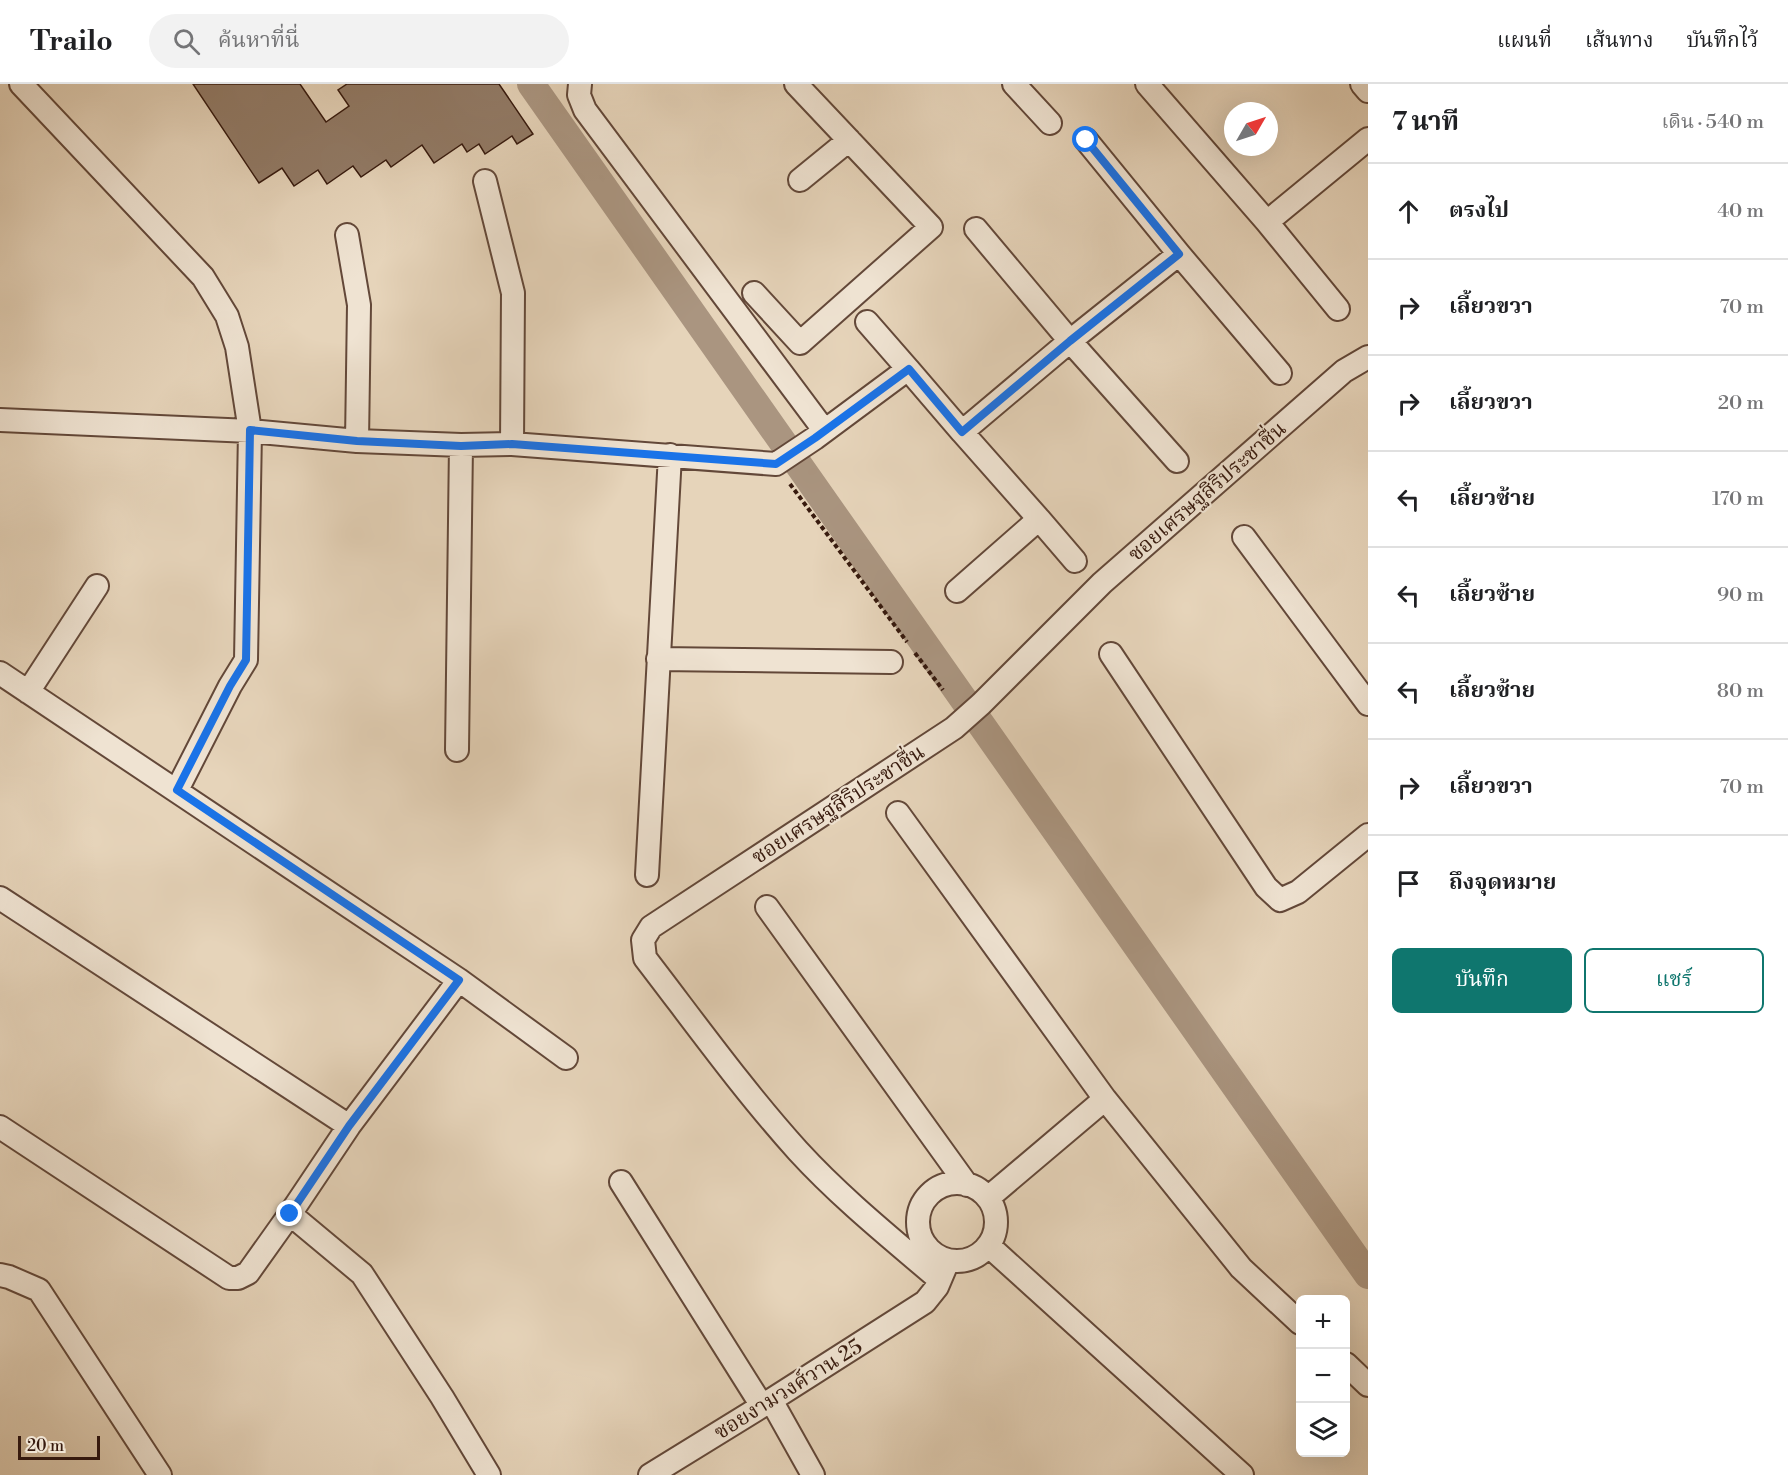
<!DOCTYPE html>
<html lang="th">
<head>
<meta charset="utf-8">
<style>
	:root { --surface:#fff; --page:#f2f2f2; --text:#202124; --muted:#757577; --line:#e0e0e0; --accent:#0f766e }
	body { margin:0; font-family:"Libre Bodoni","Noto Serif Thai",serif; background:var(--page); color:var(--text) }
	.controls { position:absolute; right:18px; bottom:18px; display:grid; overflow:hidden; border-radius:9px; box-shadow:0 6px 24px #0002 }
	.controls button { width:54px; height:54px; display:grid; place-items:center; padding:0; border:0; border-bottom:2px solid var(--line); background:var(--surface); color:var(--text); font:30px sans-serif }
	.compass { position:absolute; left:1224px; top:18px; width:54px; height:54px; border-radius:50%; background:var(--surface); box-shadow:0 6px 24px #0002; rotate:51deg }
	.scale { position:absolute; left:18px; bottom:15px; width:82px; box-sizing:border-box; padding-left:6px; border:3px solid #371a0e; border-top:0; font-size:16px; line-height:21px; white-space:nowrap; color:#371a0e; -webkit-text-stroke:4px #efe3d2; paint-order:stroke }
	.stop { position:absolute; width:18px; height:18px; margin:-14px; border:4px solid #1a73e8; border-radius:50%; background:#fff }
	.stop.end { background:#1a73e8; border-color:#fff; box-shadow:0 2px 6px #0008 }
	.list { margin:0; padding:0; list-style:none }
	h2 { display:flex; justify-content:space-between; align-items:center; height:78px; margin:0; padding:0 24px; font-size:26px }
	h2 small { font-size:20px; font-weight:400; color:var(--muted) }
	.list li { display:grid; grid-template-columns:39px 1fr auto; gap:18px; align-items:center; box-sizing:border-box; height:96px; padding:0 24px; border-top:2px solid var(--line) }
	.list b { display:block; font-size:22px; white-space:nowrap }
	.list em { font-size:20px; font-style:normal; color:var(--muted) }
	.actions { display:flex; gap:12px; padding:18px 24px }
	.actions a { flex:1; padding:14px 0; border:2px solid var(--accent); border-radius:9px; text-align:center; font-size:21px; color:var(--accent) }
	.actions .main { background:var(--accent); color:#fff }
	.icon { flex:none; width:33px; height:33px; fill:none; stroke:currentColor; stroke-width:2; stroke-linecap:round; stroke-linejoin:round }
	.map { position:relative; flex:none; width:1368px; height:1391px; overflow:hidden }
	header { display:flex; align-items:center; gap:36px; box-sizing:border-box; height:84px; padding:0 30px; background:var(--surface); border-bottom:2px solid var(--line) }
	header strong { font-size:28px }
	nav { display:flex; gap:33px; margin-inline-start:auto; font-size:21px }
	.search { width:420px; height:54px; background:var(--page); display:flex; align-items:center; gap:15px; box-sizing:border-box; padding:0 21px; border-radius:33px; color:var(--muted); font-size:22px }
	main { display:flex }
	aside { flex:1; background:var(--surface) }
	.map>svg:first-child { display:block }
	.lines { fill:none; stroke-linecap:round; stroke-linejoin:round }
	.canal { stroke:#aa9580; stroke-width:28 }
	.building { fill:#927b67; stroke:#371a0e; stroke-width:1.5 }
	.minor-casing { stroke:#634839; stroke-width:26 }
	.path { stroke:#371a0e; stroke-width:4; stroke-dasharray:4.5 3; stroke-linecap:butt }
	.minor { stroke:#efe3d2; stroke-width:22 }
	.route { stroke:#1a73e8; stroke-width:8 }
	.labels { text-anchor:middle; stroke-width:4.5; stroke-linejoin:round; paint-order:stroke }
	.street-label { font-size:21px; fill:#371a0e; stroke:#efe3d2 }
</style>
</head>
<body>
<header>
<strong>Trailo</strong>
<div class="search"><svg class="icon" aria-label="search" viewBox="0 0 24 24"><circle cx="10" cy="10" r="6"/><path d="M15 15l6 6"/></svg>ค้นหาที่นี่</div>
<nav><a>แผนที่</a><a>เส้นทาง</a><a>บันทึกไว้</a></nav>
</header>
<main>
<div class="map">
<svg width="1368" height="1391" viewBox="0 0 1368 1391">
	<rect width="100%" height="100%" fill="#e6d4ba"/>
	<filter id="stains"><feTurbulence type="fractalNoise" baseFrequency=".00333" numOctaves="4"/><feColorMatrix values="0 0 0 0 .2 0 0 0 0 .09 0 0 0 0 .02 0 0 0 .5 -.17"/></filter>
	<radialGradient id="worn" r=".72"><stop offset=".6" stop-color="#630" stop-opacity="0"/><stop offset="1" stop-color="#630" stop-opacity=".3"/></radialGradient>
	<g class="lines">
		<!-- canal -->
		<path class="canal" d="M 531,0 L 1368,1191"/>
	</g>
	<!-- building -->
	<path class="building" d="M 193,0 L 300,0 L 326,38 L 349,22 L 338,6 L 347,0 L 499,0 L 533,50 L 517,60 L 512,52 L 485,70 L 479,60 L 467,68 L 462,60 L 434,79 L 422,61 L 391,83 L 386,76 L 361,93 L 353,82 L 327,100 L 318,86 L 294,102 L 282,84 L 259,99 Z"/>
	<g class="lines">
		<defs>
			<path id="minor" d="M 21,0 L 203,193 L 227,232 L 237,263 L 250,347 L 246,576 L 230,602 L 177,706
				M 580,0 L 579,11 L 585,26 L 824,346
				M 1014,0 L 1050,39
				M 1147,0 L 1267,138 L 1338,225
				M 1362,0 L 1368,7
				M 1086,56 L 1179,170 L 1280,289
				M 800,96 L 849,56
				M 485,97 L 513,209 L 512,360
				M 1267,138 L 1368,55
				M 976,145 L 1070,257 L 1177,377
				M 347,151 L 359,221 L 357,357
				M 754,209 L 800,259 L 931,143 L 796,0
				M 867,238 L 908,285
				M 0,336 L 250,347 L 357,357 L 461,361 L 512,360 L 776,380 L 815,354 L 908,285 L 962,348 L 1070,257 L 1179,170
				M 1039,435 L 1075,477
				M 1244,453 L 1368,620
				M 957,507 L 1039,435 L 962,348
				M 1111,570 L 1266,803 L 1280,816 L 1298,808 L 1368,751
				M 658,575 L 891,578
				M 0,589 L 459,896 L 566,974
				M 28,608 L 97,502
				M 457,666 L 461,361
				M 898,729 L 1105,1015 L 988,1114
				M 647,791 L 670,371
				M 0,814 L 349,1042
				M 767,823 L 967,1101
				M 1105,1015 L 1241,1184 L 1300,1239
				M 0,1043 L 229,1194 L 238,1194 L 248,1189 L 290,1130 L 349,1042 L 459,896
				M 621,1098 L 762,1322
				M918 1138a39 39 0 1 1 78 0a39 39 0 1 1-78 0Z
				M 290,1130 L 362,1190 L 442,1313 L 489,1391
				M 989,1162 L 1242,1391
				M 0,1191 L 9,1193 L 39,1206 L 160,1391
				M 940,1196 C 892,1155 841,1114 798,1067 C 743,1006 695,939 645,874 L 643,856 L 651,843 L 954,644 L 981,620 L 1102,499 L 1344,287 L 1368,273
				M 1346,1280 L 1368,1301
				M 771,1316 L 813,1391
				M 650,1391 L 762,1322 L 925,1218 L 937,1203 L 948,1177"/>
		</defs>
		<!-- minor casing -->
		<use href="#minor" class="minor-casing"/>
		<!-- path -->
		<path class="path" d="M 790,400 L 907,558
			M 915,569 L 943,606"/>
		<!-- minor -->
		<use href="#minor" class="minor"/>
	</g>
	<g class="lines">
		<!-- route -->
		<path class="route" d="M 290,1130 L 349,1042 L 459,896 L 177,706 L 230,602 L 246,576 L 250,346 L 357,357 L 461,362 L 512,360 L 776,380 L 815,354 L 909,285 L 962,348 L 1070,257 L 1179,170 L 1086,56"/>
	</g>
	<g class="labels">
		<!-- street labels -->
		<g class="street-label">
			<text transform="translate(1207 407) rotate(-41)" y="7">ซอยเศรษฐสิริประชาชื่น</text>
			<text transform="translate(838 720) rotate(-33)" y="7">ซอยเศรษฐสิริประชาชื่น</text>
			<text transform="translate(788 1305) rotate(-32)" y="7">ซอยงามวงศ์วาน 25</text>
		</g>
	</g>
	<rect width="100%" height="100%" filter="url(#stains)"/>
	<rect width="100%" height="100%" fill="url(#worn)"/>
</svg>
<div class="controls">
<button>+</button>
<button>−</button>
<button><svg class="icon" aria-label="layers" viewBox="0 0 24 24"><path d="M12 4l9 5-9 5-9-5zM3 14l9 5 9-5"/></svg></button>
</div>
<svg class="compass" viewBox="-18 -18 36 36"><path d="M0-13l5 13h-10z" fill="#e53935"/><path d="M0 13l5-13h-10z" fill="#757577"/></svg>
<div class="scale">20 m</div>
<div class="stop" style="left:1086px;top:56px"></div>
<div class="stop end" style="left:290px;top:1130px"></div>
</div>
<aside>
<h2>7 นาที<small>เดิน · 540 m</small></h2>
<ul class="list">
<li><svg class="icon" aria-label="ahead" viewBox="0 0 24 24"><path d="M12 20V5M6 11l6-6 6 6"/></svg><div><b>ตรงไป</b></div><em>40 m</em></li>
<li><svg class="icon" aria-label="right" viewBox="0 0 24 24"><path d="M7 20v-9h11M14 6l5 5-5 5"/></svg><div><b>เลี้ยวขวา</b></div><em>70 m</em></li>
<li><svg class="icon" aria-label="right" viewBox="0 0 24 24"><path d="M7 20v-9h11M14 6l5 5-5 5"/></svg><div><b>เลี้ยวขวา</b></div><em>20 m</em></li>
<li><svg class="icon" aria-label="left" viewBox="0 0 24 24"><path d="M17 20v-9H6M10 6l-5 5 5 5"/></svg><div><b>เลี้ยวซ้าย</b></div><em>170 m</em></li>
<li><svg class="icon" aria-label="left" viewBox="0 0 24 24"><path d="M17 20v-9H6M10 6l-5 5 5 5"/></svg><div><b>เลี้ยวซ้าย</b></div><em>90 m</em></li>
<li><svg class="icon" aria-label="left" viewBox="0 0 24 24"><path d="M17 20v-9H6M10 6l-5 5 5 5"/></svg><div><b>เลี้ยวซ้าย</b></div><em>80 m</em></li>
<li><svg class="icon" aria-label="right" viewBox="0 0 24 24"><path d="M7 20v-9h11M14 6l5 5-5 5"/></svg><div><b>เลี้ยวขวา</b></div><em>70 m</em></li>
<li><svg class="icon" aria-label="arrive" viewBox="0 0 24 24"><path d="M6 21V4h12l-3 4 3 4H6"/></svg><div><b>ถึงจุดหมาย</b></div></li>
</ul>
<div class="actions"><a class="main">บันทึก</a><a>แชร์</a></div>
</aside>
</main>
</body>
</html>
